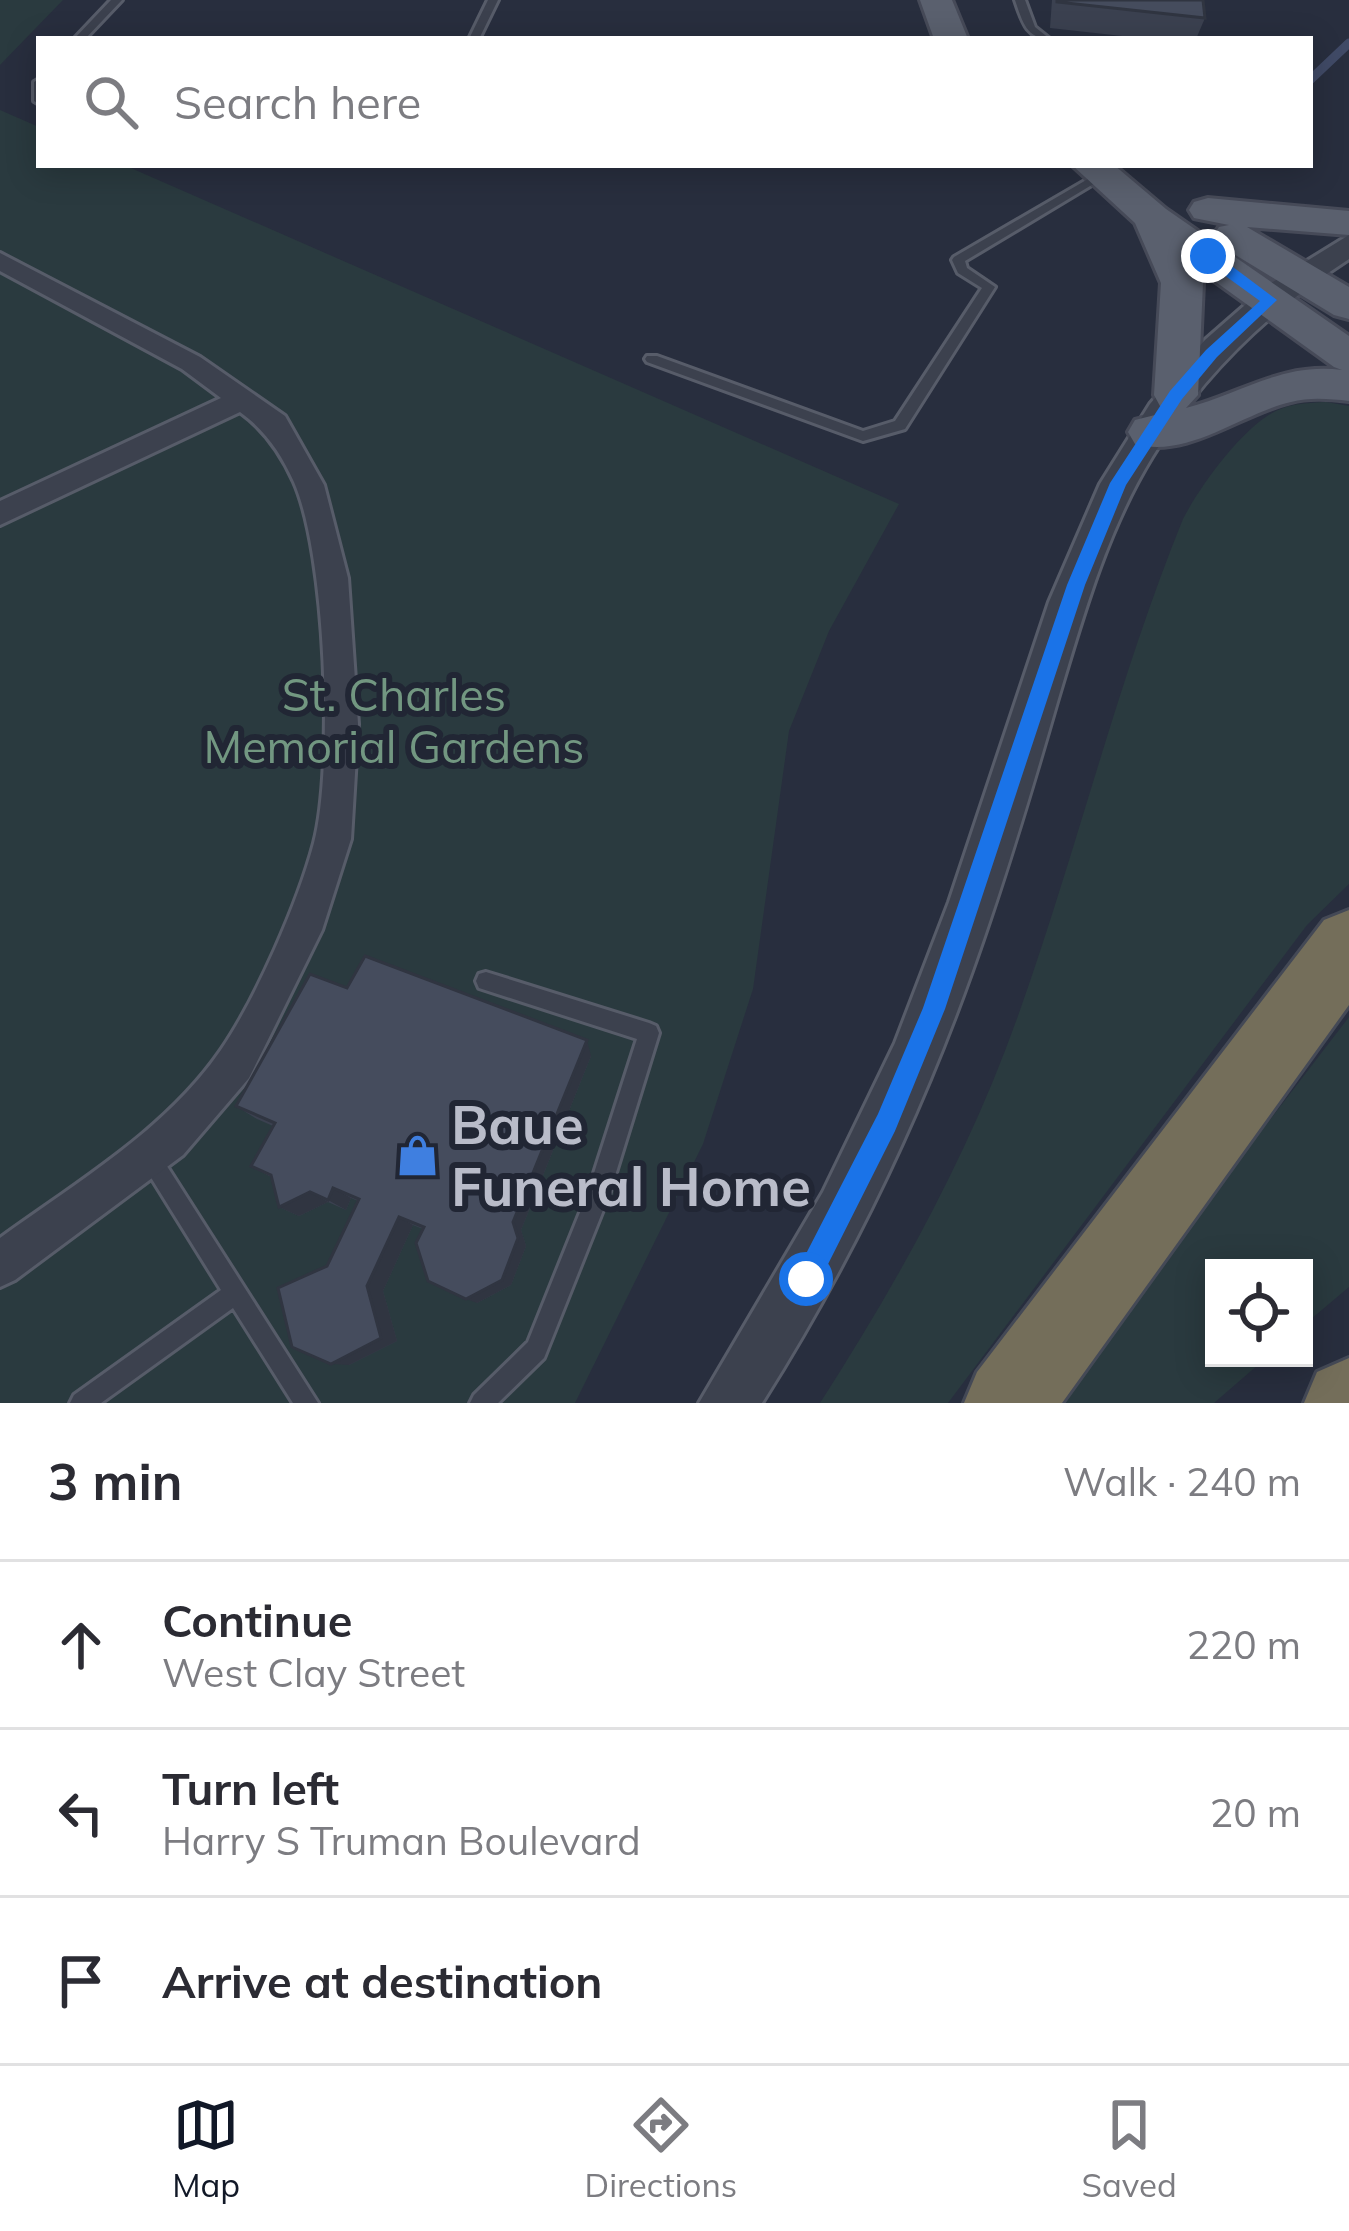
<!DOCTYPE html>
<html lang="en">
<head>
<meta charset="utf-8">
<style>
	:root { --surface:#fff; --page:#f2f2f3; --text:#2b2b33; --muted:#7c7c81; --line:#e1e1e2; --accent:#111827 }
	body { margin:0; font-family:Mulish,sans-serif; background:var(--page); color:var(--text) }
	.controls { position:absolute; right:36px; bottom:36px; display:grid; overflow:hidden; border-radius:0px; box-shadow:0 6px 30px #0003 }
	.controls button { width:108px; height:108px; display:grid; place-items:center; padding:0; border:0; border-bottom:3px solid var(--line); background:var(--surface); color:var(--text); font:60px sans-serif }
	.stop { position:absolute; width:36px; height:36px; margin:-27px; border:9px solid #1a73e8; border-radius:50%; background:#fff }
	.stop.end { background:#1a73e8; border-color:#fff; box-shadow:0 3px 12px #0008 }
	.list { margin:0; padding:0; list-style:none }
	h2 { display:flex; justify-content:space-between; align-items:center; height:156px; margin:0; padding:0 48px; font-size:51px }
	h2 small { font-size:39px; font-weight:400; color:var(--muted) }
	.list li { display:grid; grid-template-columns:78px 1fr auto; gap:36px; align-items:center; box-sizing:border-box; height:168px; padding:0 48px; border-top:3px solid var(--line) }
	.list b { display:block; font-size:45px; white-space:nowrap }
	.list p { margin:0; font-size:39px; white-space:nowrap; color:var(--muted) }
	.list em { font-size:39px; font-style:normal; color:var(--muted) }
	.icon { flex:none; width:66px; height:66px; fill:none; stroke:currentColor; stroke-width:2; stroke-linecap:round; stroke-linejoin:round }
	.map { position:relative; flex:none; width:1349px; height:1403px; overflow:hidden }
	.search { position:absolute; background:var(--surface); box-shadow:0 6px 30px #0003; left:36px; right:36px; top:36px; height:132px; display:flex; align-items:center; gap:30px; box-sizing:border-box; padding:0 42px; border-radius:0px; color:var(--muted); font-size:45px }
	.sheet { height:660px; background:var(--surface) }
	nav { display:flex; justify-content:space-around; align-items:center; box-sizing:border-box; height:168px; border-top:3px solid var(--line); background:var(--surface); font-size:33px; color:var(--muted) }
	nav a { display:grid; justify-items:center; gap:6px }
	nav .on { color:var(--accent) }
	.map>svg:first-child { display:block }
	.green { fill:#2a3a3f }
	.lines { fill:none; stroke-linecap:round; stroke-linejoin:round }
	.stream { stroke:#404a66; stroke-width:9 }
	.service-casing { stroke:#575c69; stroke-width:6 }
	.minor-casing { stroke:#575c69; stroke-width:6 }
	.tertiary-casing { stroke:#575c69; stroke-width:6 }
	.primary-casing { stroke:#464a58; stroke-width:6 }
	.motorway-casing { stroke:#444956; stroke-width:6 }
	.service { fill:#3c414e; fill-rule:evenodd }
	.minor { fill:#3c414e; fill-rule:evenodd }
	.tertiary { fill:#3c414e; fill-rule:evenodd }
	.primary { fill:#5a606e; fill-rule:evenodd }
	.motorway { fill:#746e5a; fill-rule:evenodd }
	.wall { fill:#3b4150 }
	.shaded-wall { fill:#303541 }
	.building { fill:#454c5d; stroke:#303541; stroke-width:3 }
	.route { fill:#1a73e8 }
	.labels { text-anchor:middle; stroke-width:12; stroke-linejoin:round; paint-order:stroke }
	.park-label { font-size:45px; fill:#729781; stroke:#212634 }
	.near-poi-label { font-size:54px; font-weight:bold; fill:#b9bcc9; stroke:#212634; text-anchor:start }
</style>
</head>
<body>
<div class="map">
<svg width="1349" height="1403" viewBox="0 0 1349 1403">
	<rect width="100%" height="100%" fill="#282e3e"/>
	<!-- green -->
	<path class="green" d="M 0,0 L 63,0 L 0,65 Z
		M 0,110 L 39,127 L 39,165 L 124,165 L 899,504 L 829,631 L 789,731 L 753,989 L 703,1144 L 575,1403 L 0,1403 Z
		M 1326,402 L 1349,406 L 1349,884 L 1307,925 L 948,1403 L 820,1403 C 899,1280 970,1152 1019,1013 C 1077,850 1118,679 1183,519 C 1200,486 1244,425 1278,410 C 1293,403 1309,403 1326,402 Z
		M 1349,1017 L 1349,1287 L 1304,1325 L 1304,1268 L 1214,1268 L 1214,1358 L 1266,1358 L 1214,1403 L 1052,1403 Z"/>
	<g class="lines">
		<!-- stream -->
		<path class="stream" d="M 1310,80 L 1349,43"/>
		<defs>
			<path id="service" d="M 111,0 L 122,0 L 85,39 L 74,39 Z
				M 488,0 L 498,0 L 479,39 L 469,39 Z
				M 1015,0 L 1025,0 L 1035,27 L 1050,39 C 1026,39 1022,20 1015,0 Z
				M 39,79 L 39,104 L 34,101 L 34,82 Z
				M 1100,172 L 1110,174 L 965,261 L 967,268 L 995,287 L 905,429 L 863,441 L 647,362 L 645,359 L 647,356 L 657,356 L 863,431 L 895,421 L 982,288 L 958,273 L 952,260 L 954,257 Z
				M 486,972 L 649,1023 L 656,1026 L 659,1033 L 609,1195 L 544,1358 L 498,1403 L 470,1403 L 474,1395 L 528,1342 L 587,1195 L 637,1039 L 479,988 L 476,981 L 479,974 Z
				M 149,1146 L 156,1149 L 318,1403 L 293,1403 L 233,1308 L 101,1403 L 70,1403 L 74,1395 L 221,1290 L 142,1163 L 139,1156 L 142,1149 Z"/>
			<path id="minor" d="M 0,253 L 200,357 L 285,416 L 324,485 L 348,578 L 358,724 L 351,839 L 322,930 L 249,1078 L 183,1155 L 15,1280 L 0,1287 L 0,1238 C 77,1182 166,1130 221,1050 C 256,999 298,903 314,843 C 334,767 326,554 294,482 C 281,453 265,430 240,412 L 0,525 L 0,501 L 221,398 L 182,369 L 0,271 Z"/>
			<path id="tertiary" d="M 1349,235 L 1349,259 C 1270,310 1201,376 1152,457 C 1106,532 1082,619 1057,702 C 1031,792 1004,882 972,971 C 918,1122 848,1267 762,1403 L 699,1403 L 823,1192 L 895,1043 L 949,902 L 1049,602 L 1100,484 L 1150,404 L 1205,340 L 1268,285 Z"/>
			<path id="primary" d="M 920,0 L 952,0 L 968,39 L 934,39 Z
				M 1072,165 L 1114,165 L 1166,209 L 1349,336 L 1349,401 C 1330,399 1310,397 1291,402 C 1242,413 1188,459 1135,444 L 1128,432 L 1135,420 L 1175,410 L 1160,406 L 1154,395 L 1161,283 L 1135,223 ZM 1195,267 L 1334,367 L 1342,370 C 1283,362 1240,394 1186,408 L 1198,395 L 1203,283 Z
				M 1208,198 L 1349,211 L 1349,235 L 1247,227 L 1349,287 L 1349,319 L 1334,315 L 1219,245 L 1213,236 L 1219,227 L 1229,225 L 1194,218 L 1189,210 L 1194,202 Z"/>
			<path id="motorway" d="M 1349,910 L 1349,1005 L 1062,1403 L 964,1403 L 977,1372 L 1324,920 Z
				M 1349,1358 L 1349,1403 L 1304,1403 L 1317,1372 Z"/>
		</defs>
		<!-- service casing -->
		<use href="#service" class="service-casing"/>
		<!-- minor casing -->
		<use href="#minor" class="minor-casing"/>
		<!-- tertiary casing -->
		<use href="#tertiary" class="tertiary-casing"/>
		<!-- primary casing -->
		<use href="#primary" class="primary-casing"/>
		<!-- motorway casing -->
		<use href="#motorway" class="motorway-casing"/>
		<!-- service -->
		<use href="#service" class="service"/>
		<!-- minor -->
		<use href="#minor" class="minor"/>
		<!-- tertiary -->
		<use href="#tertiary" class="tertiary"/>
		<!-- primary -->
		<use href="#primary" class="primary"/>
		<!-- motorway -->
		<use href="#motorway" class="motorway"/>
	</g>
	<!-- wall -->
	<path class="wall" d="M 1052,0 L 1203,0 L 1205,18 L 1196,39 L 1149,39 L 1050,28 Z
		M 347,988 L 591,1056 L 521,1230 L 526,1246 L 511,1285 L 477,1303 L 423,1229 L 413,1225 L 383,1291 L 397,1341 L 349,1365 L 327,1266 L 358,1201 L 351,1198 L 346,1210 L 328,1202 L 299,1216 L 279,1207 L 271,1177 L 251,1166 L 273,1126 L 257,1119 L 236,1106 Z"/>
	<!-- shaded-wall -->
	<path class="shaded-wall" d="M 587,1040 L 591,1056 L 521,1230 L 526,1246 L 511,1285 L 477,1303 L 466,1299 L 513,1222 Z
		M 333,1188 L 351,1198 L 346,1210 L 328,1200 Z
		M 310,1192 L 328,1202 L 299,1216 L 279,1207 Z
		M 399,1217 L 413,1225 L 383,1291 L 397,1341 L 349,1365 L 331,1364 Z"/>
	<!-- building -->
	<path class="building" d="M 1057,0 L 1203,0 L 1205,18 L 1057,2 Z
		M 365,956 L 587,1040 L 513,1222 L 518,1238 L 502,1280 L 466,1299 L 428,1281 L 416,1243 L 424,1227 L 399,1217 L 367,1286 L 381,1338 L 331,1364 L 292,1347 L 278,1288 L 327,1266 L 359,1199 L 333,1188 L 328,1200 L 310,1192 L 279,1207 L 271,1175 L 251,1166 L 275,1123 L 236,1106 L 310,974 L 347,988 Z"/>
	<!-- route -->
	<path class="route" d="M 1202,252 L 1213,252 L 1277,300 L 1217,357 L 1182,399 L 1126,485 L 1085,585 L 945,1009 L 895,1131 L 816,1288 L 806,1292 L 797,1288 L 793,1279 L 878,1114 L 923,1008 L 1067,585 L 1110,483 L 1170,391 L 1206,350 L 1260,301 L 1202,259 Z"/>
	<!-- icons -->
	<defs>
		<symbol id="shop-bare" viewBox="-9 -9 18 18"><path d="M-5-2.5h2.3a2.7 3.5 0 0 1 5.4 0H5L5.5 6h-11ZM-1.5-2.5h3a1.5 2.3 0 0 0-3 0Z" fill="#3f7fe0" stroke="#212634" stroke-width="2.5" paint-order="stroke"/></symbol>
	</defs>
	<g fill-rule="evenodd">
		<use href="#shop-bare" x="388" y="1126" width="59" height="59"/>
	</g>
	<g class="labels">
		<!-- park labels -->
		<g class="park-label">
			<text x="394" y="711">St. Charles<tspan x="394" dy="52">Memorial Gardens</tspan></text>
		</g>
		<!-- near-poi labels -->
		<g class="near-poi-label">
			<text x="451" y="1144">Baue<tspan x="451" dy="62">Funeral Home</tspan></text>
		</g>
	</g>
</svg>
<div class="controls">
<button><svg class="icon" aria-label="locate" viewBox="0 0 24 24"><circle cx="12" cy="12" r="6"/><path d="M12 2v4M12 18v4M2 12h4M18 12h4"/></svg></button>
</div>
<div class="stop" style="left:806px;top:1279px"></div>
<div class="stop end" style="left:1208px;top:256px"></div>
<div class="search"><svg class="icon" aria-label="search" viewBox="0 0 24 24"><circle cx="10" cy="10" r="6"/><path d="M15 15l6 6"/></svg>Search here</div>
</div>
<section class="sheet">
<h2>3 min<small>Walk · 240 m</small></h2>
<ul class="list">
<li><svg class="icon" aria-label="ahead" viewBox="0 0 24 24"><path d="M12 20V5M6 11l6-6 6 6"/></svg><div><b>Continue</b><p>West Clay Street</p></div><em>220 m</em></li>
<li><svg class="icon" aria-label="left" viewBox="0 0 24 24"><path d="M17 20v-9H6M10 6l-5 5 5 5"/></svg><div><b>Turn left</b><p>Harry S Truman Boulevard</p></div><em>20 m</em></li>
<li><svg class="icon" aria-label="arrive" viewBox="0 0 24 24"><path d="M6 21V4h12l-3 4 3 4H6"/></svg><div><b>Arrive at destination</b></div></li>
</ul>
</section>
<nav>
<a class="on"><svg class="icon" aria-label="map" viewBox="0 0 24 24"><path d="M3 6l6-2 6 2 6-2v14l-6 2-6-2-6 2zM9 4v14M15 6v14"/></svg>Map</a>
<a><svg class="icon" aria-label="directions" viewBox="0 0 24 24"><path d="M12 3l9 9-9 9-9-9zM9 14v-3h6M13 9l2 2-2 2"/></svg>Directions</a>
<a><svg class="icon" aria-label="saved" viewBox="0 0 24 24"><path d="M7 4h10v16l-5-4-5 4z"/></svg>Saved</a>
</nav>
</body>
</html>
